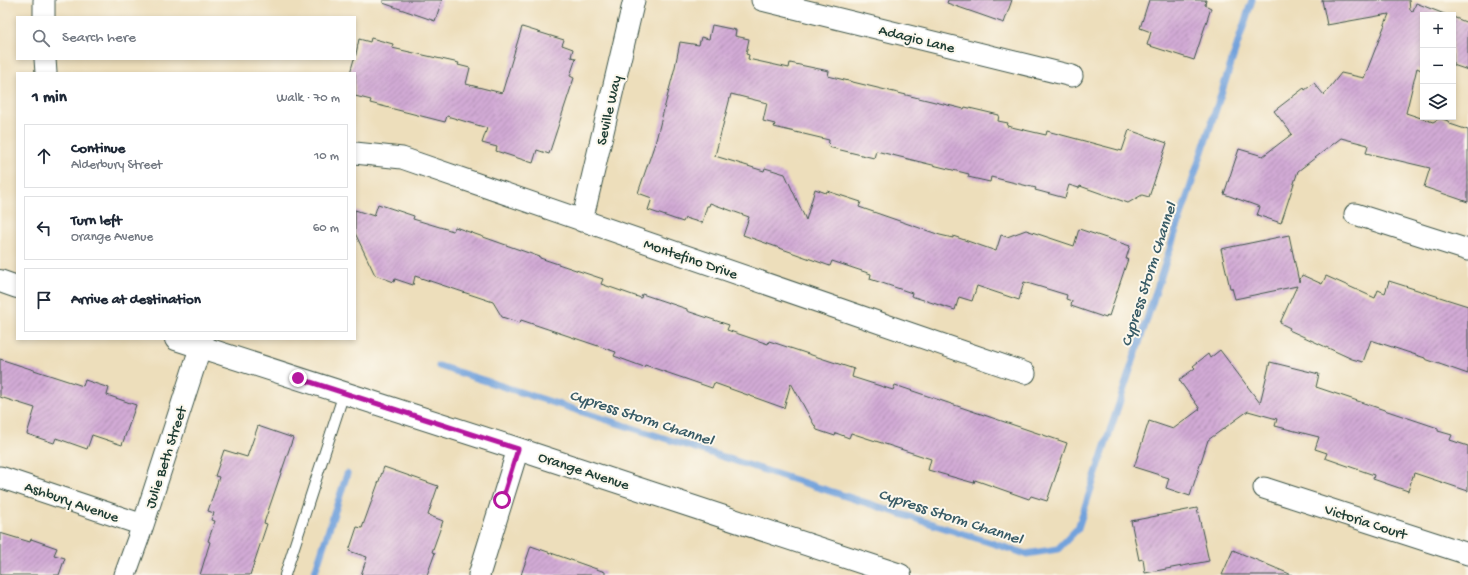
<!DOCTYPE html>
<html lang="en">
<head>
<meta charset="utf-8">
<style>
	:root { --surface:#fff; --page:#f2f2f3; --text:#1f2937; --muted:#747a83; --line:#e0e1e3 }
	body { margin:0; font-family:"Gochi Hand",sans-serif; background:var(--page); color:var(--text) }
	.controls { position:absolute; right:12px; top:12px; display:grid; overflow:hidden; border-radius:0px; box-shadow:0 2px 6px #0003 }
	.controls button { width:36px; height:36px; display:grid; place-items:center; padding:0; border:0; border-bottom:1px solid var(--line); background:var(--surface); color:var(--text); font:20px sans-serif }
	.stop { position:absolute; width:12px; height:12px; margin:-9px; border:3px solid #b5179e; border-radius:50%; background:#fff }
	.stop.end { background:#b5179e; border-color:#fff; box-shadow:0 1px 4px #0008 }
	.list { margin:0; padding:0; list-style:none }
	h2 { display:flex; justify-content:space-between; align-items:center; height:52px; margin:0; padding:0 16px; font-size:17px }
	h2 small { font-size:13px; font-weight:400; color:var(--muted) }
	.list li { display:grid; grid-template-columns:26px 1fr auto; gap:12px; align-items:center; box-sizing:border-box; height:64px; margin:0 8px 8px; padding:0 8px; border:1px solid var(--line); border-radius:0px }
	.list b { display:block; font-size:15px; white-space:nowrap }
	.list p { margin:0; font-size:13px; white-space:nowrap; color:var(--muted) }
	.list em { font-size:13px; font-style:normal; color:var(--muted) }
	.icon { flex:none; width:22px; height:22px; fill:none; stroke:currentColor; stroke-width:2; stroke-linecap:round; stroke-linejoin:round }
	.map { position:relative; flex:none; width:1468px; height:575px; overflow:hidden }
	.search { position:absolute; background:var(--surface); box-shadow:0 2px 6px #0003; left:16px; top:16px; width:340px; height:44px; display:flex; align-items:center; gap:10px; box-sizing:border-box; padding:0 14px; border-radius:0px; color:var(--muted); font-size:15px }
	.panel { position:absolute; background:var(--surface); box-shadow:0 2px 6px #0003; left:16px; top:72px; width:340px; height:268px; border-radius:0px }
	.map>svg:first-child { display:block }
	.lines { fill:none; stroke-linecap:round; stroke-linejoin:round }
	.stream { stroke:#72a2dc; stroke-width:7 }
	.building { fill:url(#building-hatch) }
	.service-casing { stroke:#3e5548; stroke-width:12 }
	.minor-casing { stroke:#3e5548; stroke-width:23 }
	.secondary-casing { stroke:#3e5548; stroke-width:24 }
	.service { stroke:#fff; stroke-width:10 }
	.minor { stroke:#fff; stroke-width:21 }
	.secondary { stroke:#fff; stroke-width:22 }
	.route { stroke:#b5179e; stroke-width:5 }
	.labels { text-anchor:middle; stroke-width:4; stroke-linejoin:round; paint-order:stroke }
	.street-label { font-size:15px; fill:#1f3d34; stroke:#fbf7ec }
	.water-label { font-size:16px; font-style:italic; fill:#385b66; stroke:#fbf7ec }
</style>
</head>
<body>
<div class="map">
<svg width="1468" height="575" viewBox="0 0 1468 575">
	<defs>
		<pattern id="building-hatch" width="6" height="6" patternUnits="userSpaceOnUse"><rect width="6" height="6" fill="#d2aad5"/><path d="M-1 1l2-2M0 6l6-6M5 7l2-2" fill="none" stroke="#aa8cae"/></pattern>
	</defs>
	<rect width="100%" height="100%" fill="#fbf7ec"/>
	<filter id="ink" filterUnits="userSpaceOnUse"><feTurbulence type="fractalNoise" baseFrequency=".025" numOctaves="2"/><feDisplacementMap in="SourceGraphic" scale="8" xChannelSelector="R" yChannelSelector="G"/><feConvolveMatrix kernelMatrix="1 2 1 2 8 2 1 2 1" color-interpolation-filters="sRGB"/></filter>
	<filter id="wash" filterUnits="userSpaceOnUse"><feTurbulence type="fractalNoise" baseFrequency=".012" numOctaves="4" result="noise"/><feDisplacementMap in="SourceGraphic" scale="16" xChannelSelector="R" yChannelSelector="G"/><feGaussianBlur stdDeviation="0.9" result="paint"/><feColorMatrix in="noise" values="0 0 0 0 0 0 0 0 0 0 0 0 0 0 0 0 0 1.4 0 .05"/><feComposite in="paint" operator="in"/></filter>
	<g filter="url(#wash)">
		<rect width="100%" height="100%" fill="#eddebb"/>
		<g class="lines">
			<!-- stream -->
			<path class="stream" d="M 439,366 L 1026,554 L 1058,549 L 1078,528 L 1252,0
				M 314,575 L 347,474"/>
		</g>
		<g id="blocks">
			<!-- building -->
			<path class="building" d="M 383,0 L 442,0 L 435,21 L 383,3 Z
				M 948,0 L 1012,0 L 1004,23 L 947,3 Z
				M 1149,0 L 1206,0 L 1205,5 L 1211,8 L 1194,60 L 1147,45 L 1151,32 L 1140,28 Z
				M 1322,0 L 1409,0 L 1410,10 L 1413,11 L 1416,3 L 1447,15 L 1423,15 L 1423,65 L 1421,70 L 1417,68 L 1406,113 L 1433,122 L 1440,118 L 1448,121 L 1450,124 L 1468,130 L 1468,202 L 1424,187 L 1430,168 L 1366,153 L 1368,145 L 1341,138 L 1298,171 L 1281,223 L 1257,215 L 1260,207 L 1224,194 L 1239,149 L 1263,156 L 1292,134 L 1274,111 L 1304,88 L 1305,90 L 1314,83 L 1324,95 L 1341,73 L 1364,78 L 1389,14 L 1327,25 Z
				M 1453,17 L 1468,23 L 1468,70 L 1453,65 Z
				M 712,25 L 736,30 L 735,36 L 749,39 L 746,54 L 749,55 L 748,59 L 789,68 L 790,63 L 829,71 L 828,76 L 964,109 L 965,107 L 999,115 L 998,121 L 1008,123 L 1007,126 L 1046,135 L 1047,131 L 1122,151 L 1129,130 L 1167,143 L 1149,197 L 1142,195 L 1128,203 L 1080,186 L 1079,188 L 1069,185 L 1065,198 L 1035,190 L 1036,188 L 991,177 L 990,182 L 968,177 L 969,174 L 876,151 L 874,158 L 828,147 L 829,140 L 774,127 L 775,124 L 763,121 L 767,103 L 731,94 L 715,156 L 764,171 L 765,168 L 785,174 L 806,220 L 815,189 L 826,193 L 827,191 L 861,202 L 859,207 L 940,235 L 953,238 L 953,236 L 996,251 L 1001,235 L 1007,237 L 1026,230 L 1074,246 L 1079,229 L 1130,246 L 1126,259 L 1128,259 L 1109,316 L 1107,315 L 1106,318 L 1071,306 L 1072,301 L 1066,299 L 1067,295 L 1024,282 L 1019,300 L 977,286 L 972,301 L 959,297 L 955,310 L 911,296 L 912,293 L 870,279 L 871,274 L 832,261 L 830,266 L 743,235 L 749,217 L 710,203 L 709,206 L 707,206 L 702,223 L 685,218 L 683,222 L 648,210 L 652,198 L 638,193 L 656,140 L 675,67 L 680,42 L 699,45 L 701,37 L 709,39 Z
				M 522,27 L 564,40 L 562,45 L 573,49 L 571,57 L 576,58 L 570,76 L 574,78 L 549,154 L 537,150 L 533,163 L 496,151 L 497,147 L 482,143 L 487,128 L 447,116 L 445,122 L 370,103 L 371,100 L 355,96 L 355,73 L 350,73 L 354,59 L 355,59 L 359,39 L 370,42 L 371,38 L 393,44 L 392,48 L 459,63 L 458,65 L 470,68 L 466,84 L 502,93 Z
				M 378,204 L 414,216 L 413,219 L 453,231 L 455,227 L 540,257 L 540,258 L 603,279 L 601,284 L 641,298 L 642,294 L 687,309 L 687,311 L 729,325 L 727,330 L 768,344 L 769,341 L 854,369 L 852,377 L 893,390 L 895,385 L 1067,443 L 1047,501 L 1031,496 L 1029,499 L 975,480 L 974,483 L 928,470 L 931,459 L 851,433 L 849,438 L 836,433 L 835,436 L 817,430 L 791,383 L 784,408 L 714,383 L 712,388 L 645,365 L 644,367 L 614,356 L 616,352 L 521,320 L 520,323 L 502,317 L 493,302 L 415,276 L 413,285 L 395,279 L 394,282 L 375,275 L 355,233 L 355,210 L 374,216 Z
				M 1289,235 L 1299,282 L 1302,275 L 1322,284 L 1326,276 L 1375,298 L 1378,290 L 1385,293 L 1389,281 L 1468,306 L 1468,374 L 1425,359 L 1425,358 L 1371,340 L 1363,362 L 1352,359 L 1289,330 L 1290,328 L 1280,323 L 1297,286 L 1235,299 L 1232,288 L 1230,288 L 1221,249 Z
				M 1220,350 L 1260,403 L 1270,362 L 1319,374 L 1316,387 L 1438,428 L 1438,431 L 1452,435 L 1450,440 L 1468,446 L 1468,491 L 1414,473 L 1408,491 L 1373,479 L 1374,475 L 1325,458 L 1327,453 L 1315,449 L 1319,437 L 1275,426 L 1277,419 L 1248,411 L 1208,440 L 1190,496 L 1166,488 L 1169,478 L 1134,467 L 1149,421 L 1173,429 L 1200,409 L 1179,380 L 1195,368 L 1193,366 L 1208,354 L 1210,358 Z
				M 0,359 L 83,386 L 85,380 L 109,388 L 107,395 L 136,405 L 122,445 L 92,435 L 87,449 L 56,438 L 54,443 L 27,434 L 35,408 L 0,397 Z
				M 258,426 L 293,438 L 264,523 L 267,524 L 250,575 L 200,575 L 210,542 L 208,541 L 215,521 L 211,520 L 214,513 L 208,511 L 219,477 L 215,476 L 224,450 L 247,457 Z
				M 384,467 L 438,486 L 428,515 L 443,521 L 432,552 L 435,553 L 427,575 L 361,575 L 367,557 L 349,551 L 357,527 L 362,528 Z
				M 1197,508 L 1209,561 L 1145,573 L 1143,559 L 1139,560 L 1131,521 Z
				M 0,533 L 30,542 L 31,539 L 57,548 L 54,555 L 65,558 L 59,575 L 0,575 Z
				M 531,546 L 605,572 L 605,575 L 521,575 Z
				M 1233,550 L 1292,575 L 1222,575 Z"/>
		</g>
	</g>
	<g filter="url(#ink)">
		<use href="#blocks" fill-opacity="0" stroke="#3e5548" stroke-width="1"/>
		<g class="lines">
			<defs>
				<path id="service" d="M 285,575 L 344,393"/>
				<path id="minor" d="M 44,0 L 44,17
					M 762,0 L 1072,76
					M 45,59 L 46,73
					M 355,153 L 402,158 L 1025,373
					M 1355,214 L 1468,250
					M 582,221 L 634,0
					M 0,477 L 143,525
					M 1264,488 L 1468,554
					M 125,575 L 143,525 L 203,339
					M 479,575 L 518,449"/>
				<path id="secondary" d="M 0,281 L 17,287
					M 176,339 L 518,449 L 900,575"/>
			</defs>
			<!-- service casing -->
			<use href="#service" class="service-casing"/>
			<!-- minor casing -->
			<use href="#minor" class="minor-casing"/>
			<!-- secondary casing -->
			<use href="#secondary" class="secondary-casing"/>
			<!-- service -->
			<use href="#service" class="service"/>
			<!-- minor -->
			<use href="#minor" class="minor"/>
			<!-- secondary -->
			<use href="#secondary" class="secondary"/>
		</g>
	</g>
	<g class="lines" filter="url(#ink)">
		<!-- route -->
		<path class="route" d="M 298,378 L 518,449 L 502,500"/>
	</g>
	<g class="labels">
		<!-- street labels -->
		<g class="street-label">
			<text transform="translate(917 38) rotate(14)" y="5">Adagio Lane</text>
			<text transform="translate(608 110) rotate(-77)" y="5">Seville Way</text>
			<text transform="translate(691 258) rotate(19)" y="5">Montefino Drive</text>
			<text transform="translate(165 457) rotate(-72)" y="5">Julie Beth Street</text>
			<text transform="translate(584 470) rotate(18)" y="5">Orange Avenue</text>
			<text transform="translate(72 501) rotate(19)" y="5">Ashbury Avenue</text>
			<text transform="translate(1366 521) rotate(18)" y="5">Victoria Court</text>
		</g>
		<!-- water labels -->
		<g class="water-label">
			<text transform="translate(1147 274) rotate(-72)" y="6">Cypress Storm Channel</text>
			<text transform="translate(642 416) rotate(18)" y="6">Cypress Storm Channel</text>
			<text transform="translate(951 515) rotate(18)" y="6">Cypress Storm Channel</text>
		</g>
	</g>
</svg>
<div class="controls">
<button>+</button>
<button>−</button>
<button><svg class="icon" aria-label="layers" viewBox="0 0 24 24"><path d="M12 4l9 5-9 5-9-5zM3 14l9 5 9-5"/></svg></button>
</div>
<div class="stop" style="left:502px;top:500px"></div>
<div class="stop end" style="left:298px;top:378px"></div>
<div class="search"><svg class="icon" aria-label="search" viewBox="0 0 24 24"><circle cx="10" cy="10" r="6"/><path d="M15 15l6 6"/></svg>Search here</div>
<section class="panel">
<h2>1 min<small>Walk · 70 m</small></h2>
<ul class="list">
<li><svg class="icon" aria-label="ahead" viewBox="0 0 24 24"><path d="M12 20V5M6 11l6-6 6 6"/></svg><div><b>Continue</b><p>Alderbury Street</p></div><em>10 m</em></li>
<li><svg class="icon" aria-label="left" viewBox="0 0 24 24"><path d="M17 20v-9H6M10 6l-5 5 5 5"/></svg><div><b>Turn left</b><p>Orange Avenue</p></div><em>60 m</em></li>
<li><svg class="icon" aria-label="arrive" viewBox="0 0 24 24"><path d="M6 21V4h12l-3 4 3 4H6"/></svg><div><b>Arrive at destination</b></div></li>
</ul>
</section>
</div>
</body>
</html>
